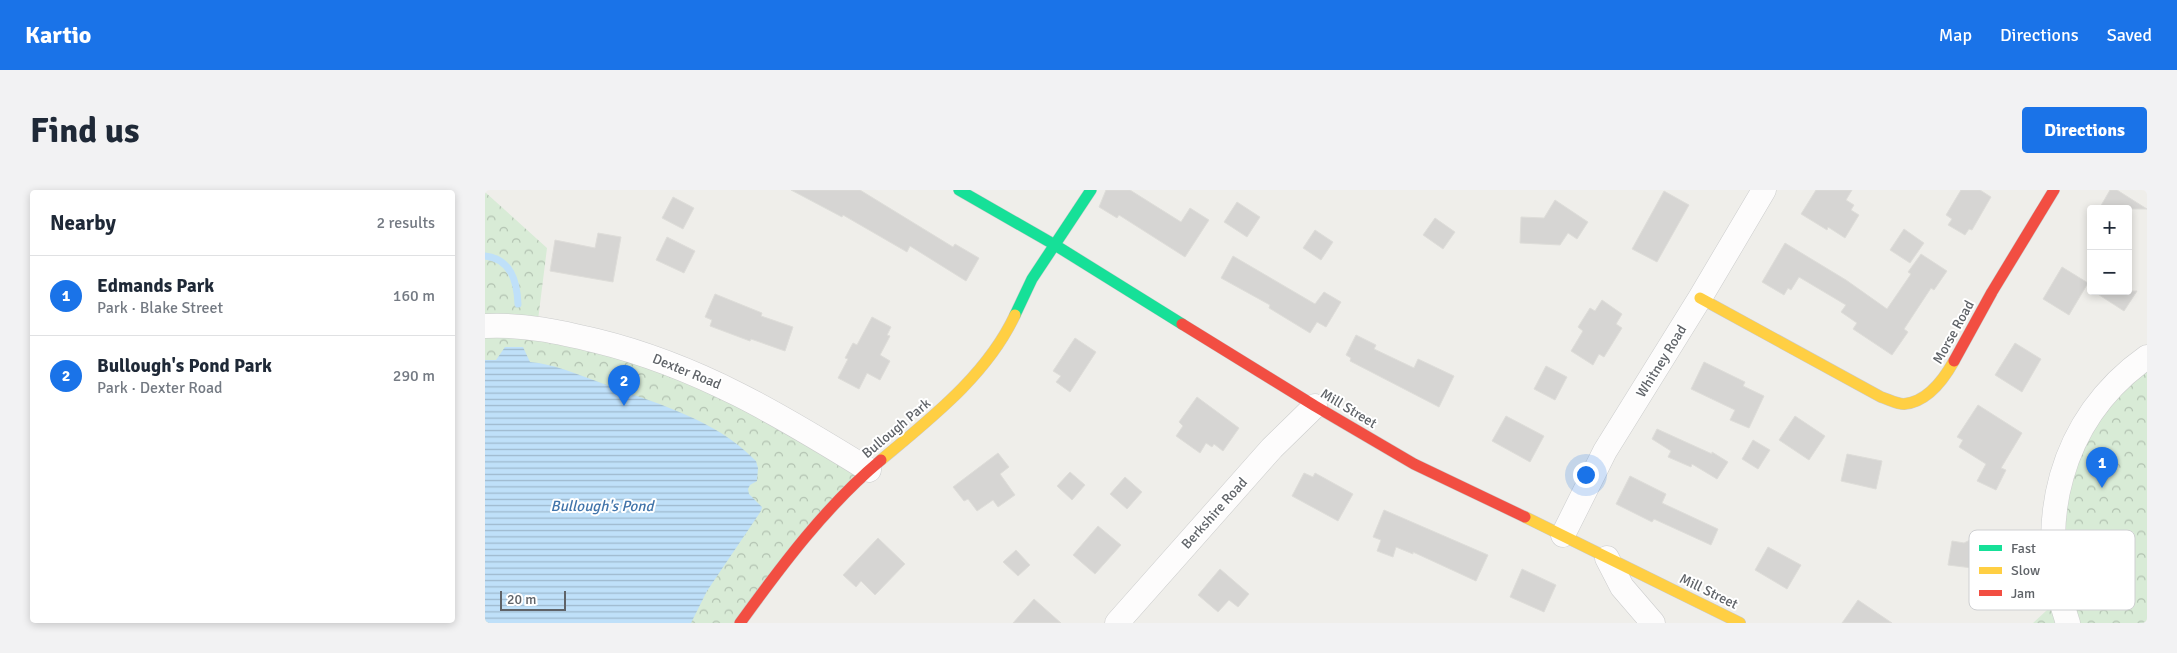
<!DOCTYPE html>
<html lang="en">
<head>
<meta charset="utf-8">
<style>
	:root { --surface:#fff; --page:#f2f2f3; --text:#1f2937; --muted:#747a83; --line:#e0e1e3; --accent:#1a73e8 }
	body { margin:0; font-family:Signika,sans-serif; background:var(--page); color:var(--text) }
	.controls { position:absolute; right:15px; top:15px; display:grid; overflow:hidden; border-radius:5px; box-shadow:0 2px 8px #0003 }
	.controls button { width:45px; height:45px; display:grid; place-items:center; padding:0; border:0; border-bottom:1px solid var(--line); background:var(--surface); color:var(--text); font:25px sans-serif }
	.scale { position:absolute; left:15px; bottom:12px; width:66px; box-sizing:border-box; padding-left:5px; border:2px solid #5f6368; border-top:0; font-size:14px; line-height:18px; white-space:nowrap; color:#5f6368; -webkit-text-stroke:4px #fff; paint-order:stroke }
	.you { position:absolute; left:1100px; top:284px; width:18px; height:18px; margin:-12px; border:4px solid #fff; border-radius:50%; background:#1a73e8; box-shadow:0 0 0 8px #1a73e833 }
	.badge { display:grid; place-items:center; width:32px; height:32px; border-radius:50%; background:var(--accent); color:#fff; font-size:16px; font-weight:700 }
	.pin { position:absolute; translate:-50% -41px; filter:drop-shadow(0 1px 2px #0008) }
	.pin::after { content:''; position:absolute; top:26px; width:18px; height:15px; background:inherit; clip-path:polygon(0 0,100% 0,50% 100%) }
	.list { margin:0; padding:0; list-style:none }
	h2 { display:flex; justify-content:space-between; align-items:center; height:65px; margin:0; padding:0 20px; font-size:21px }
	h2 small { font-size:16px; font-weight:400; color:var(--muted) }
	.list li { display:grid; grid-template-columns:32px 1fr auto; gap:15px; align-items:center; box-sizing:border-box; height:80px; padding:0 20px; border-top:1px solid var(--line) }
	.list b { display:block; font-size:19px; white-space:nowrap }
	.list p { margin:0; font-size:16px; white-space:nowrap; color:var(--muted) }
	.list em { font-size:16px; font-style:normal; color:var(--muted) }
	.map { position:relative; flex:none; width:1662px; height:433px; overflow:hidden; border-radius:5px }
	header { display:flex; align-items:center; gap:30px; box-sizing:border-box; height:70px; padding:0 25px; background:var(--accent); color:#fff }
	header strong { font-size:24px }
	nav { display:flex; gap:28px; margin-inline-start:auto; font-size:18px }
	.intro { display:flex; align-items:center; justify-content:space-between; box-sizing:border-box; height:120px; padding:0 30px }
	h1 { margin:0; font-size:35px }
	.button { padding:12px 22px; border-radius:5px; background:var(--accent); color:#fff; font-size:18px; font-weight:700 }
	main { display:flex; gap:30px; padding:0 30px }
	aside { flex:1; background:var(--surface); border-radius:5px; box-shadow:0 2px 8px #0003 }
	.map>svg:first-child { display:block }
	.park { fill:url(#park-crowns) }
	.water { fill:url(#water-rules) }
	.lines { fill:none; stroke-linecap:round; stroke-linejoin:round }
	.stream { stroke:#bfe0f9; stroke-width:7 }
	.building { fill:#d6d5d3; stroke:#deddd9 }
	.street-casing { stroke:#cbcccc; stroke-width:25 }
	.fast-casing { stroke:#cacacb; stroke-width:12 }
	.slow-casing { stroke:#cacacb; stroke-width:12 }
	.jam-casing { stroke:#cacacb; stroke-width:12 }
	.street { stroke:#fdfcfc; stroke-width:24 }
	.fast { stroke:#16e098; stroke-width:11 }
	.slow { stroke:#ffcf43; stroke-width:11 }
	.jam { stroke:#f24e42; stroke-width:11 }
	.labels { text-anchor:middle; stroke-width:4; stroke-linejoin:round; paint-order:stroke }
	.street-label { font-size:14px; fill:#5f6368; stroke:#fff }
	.water-label { font-size:15px; font-style:italic; fill:#4174aa; stroke:#fff }
	.key { fill:#fff; stroke:#cfd0d2; stroke-width:1 }
	.key-label { font-size:14px; fill:#5f6368 }
</style>
</head>
<body>
<header>
<strong>Kartio</strong>
<nav><a>Map</a><a>Directions</a><a>Saved</a></nav>
</header>
<div class="intro"><h1>Find us</h1><a class="button">Directions</a></div>
<main>
<aside>
<h2>Nearby<small>2 results</small></h2>
<ul class="list">
<li><span class="badge">1</span><div><b>Edmands Park</b><p>Park · Blake Street</p></div><em>160 m</em></li>
<li><span class="badge">2</span><div><b>Bullough's Pond Park</b><p>Park · Dexter Road</p></div><em>290 m</em></li>
</ul>
</aside>
<div class="map">
<svg width="1662" height="433" viewBox="0 0 1662 433">
	<defs>
		<pattern id="park-crowns" width="20" height="18" patternUnits="userSpaceOnUse" patternTransform="scale(1.25)"><rect width="20" height="18" fill="#d8ebd6"/><path d="M2 6a3 3 0 1 1 6 0M12 15a3 3 0 1 1 6 0" fill="none" stroke="#b2c2b1"/></pattern>
		<pattern id="water-rules" width="6" height="5" patternUnits="userSpaceOnUse" patternTransform="scale(1.25)"><rect width="6" height="5" fill="#bfe0f9"/><path d="M0 2.5h6" fill="none" stroke="#9eb9cd"/></pattern>
	</defs>
	<rect width="100%" height="100%" fill="#efeeea"/>
	<!-- park -->
	<path class="park" d="M 0,2 L 62,58 L 52,138 L 120,152 L 384,280 L 255,433 L 0,433 Z
		M 1662,167 L 1662,433 L 1548,433 L 1575,408 L 1577,282 Z"/>
	<!-- water -->
	<path class="water" d="M 20,157 L 38,157 L 45,172 C 68,174 89,183 111,191 C 167,213 227,226 271,271 L 273,278 L 272,291 L 265,295 L 263,299 L 264,304 L 277,317 L 276,321 L 222,401 L 206,433 L 0,433 L 0,170 L 11,170 Z"/>
	<g class="lines">
		<!-- stream -->
		<path class="stream" d="M 0,66 C 26,69 32,91 33,114"/>
	</g>
	<!-- building -->
	<path class="building" d="M 306,0 L 375,0 L 468,57 L 470,54 L 494,68 L 481,91 L 425,56 L 422,62 L 358,25 L 357,27 Z
		M 621,0 L 645,0 L 696,32 L 705,18 L 724,30 L 700,67 L 634,25 L 632,28 L 614,17 Z
		M 1331,0 L 1367,0 L 1361,10 L 1369,15 L 1366,20 L 1374,25 L 1360,48 L 1343,37 L 1342,40 L 1316,24 Z
		M 1476,0 L 1495,0 L 1506,7 L 1487,40 L 1484,39 L 1480,45 L 1463,35 L 1467,29 L 1461,25 Z
		M 1625,0 L 1632,0 L 1662,19 L 1614,19 Z
		M 1179,1 L 1204,15 L 1172,72 L 1147,59 Z
		M 188,7 L 209,18 L 198,39 L 177,28 Z
		M 1070,10 L 1103,32 L 1092,49 L 1083,43 L 1075,55 L 1035,53 L 1036,27 L 1059,28 Z
		M 752,12 L 775,27 L 762,47 L 739,32 Z
		M 950,28 L 970,42 L 958,59 L 938,45 Z
		M 1419,39 L 1439,53 L 1425,73 L 1405,60 Z
		M 830,40 L 848,52 L 836,70 L 818,58 Z
		M 113,43 L 136,47 L 128,92 L 65,81 L 70,50 L 110,58 Z
		M 182,47 L 210,61 L 199,83 L 171,70 Z
		M 1300,53 L 1361,90 L 1402,119 L 1426,84 L 1423,82 L 1436,64 L 1462,81 L 1449,100 L 1446,98 L 1419,139 L 1423,142 L 1407,165 L 1368,139 L 1372,133 L 1356,122 L 1361,115 L 1314,87 L 1306,100 L 1303,98 L 1299,105 L 1277,92 Z
		M 748,66 L 830,114 L 839,102 L 856,112 L 841,137 L 832,132 L 825,143 L 784,118 L 785,115 L 736,88 Z
		M 1577,77 L 1603,93 L 1584,125 L 1558,109 Z
		M 1608,101 L 1652,101 L 1639,121 Z
		M 230,104 L 277,123 L 276,126 L 308,137 L 300,161 L 266,149 L 265,151 L 225,136 L 227,130 L 220,127 Z
		M 1117,110 L 1137,124 L 1131,134 L 1137,138 L 1119,167 L 1114,164 L 1108,175 L 1086,161 L 1098,141 L 1093,137 L 1105,118 L 1110,121 Z
		M 387,127 L 406,137 L 402,145 L 405,146 L 395,165 L 405,171 L 395,190 L 382,183 L 374,199 L 353,188 L 363,169 L 360,168 L 368,153 L 372,155 Z
		M 871,145 L 891,155 L 889,159 L 929,178 L 933,169 L 969,186 L 954,217 L 865,171 L 866,168 L 861,165 Z
		M 590,148 L 611,162 L 585,202 L 571,192 L 576,186 L 568,181 Z
		M 1530,153 L 1556,169 L 1537,202 L 1510,185 Z
		M 1219,172 L 1260,192 L 1258,196 L 1279,206 L 1264,238 L 1245,230 L 1250,220 L 1206,199 Z
		M 1061,176 L 1082,187 L 1070,210 L 1049,199 Z
		M 712,207 L 754,238 L 738,261 L 729,254 L 727,257 L 721,253 L 715,263 L 691,246 L 698,236 L 694,232 Z
		M 1493,215 L 1537,243 L 1516,278 L 1521,280 L 1511,300 L 1492,291 L 1501,274 L 1474,257 L 1478,250 L 1472,247 Z
		M 1021,226 L 1059,246 L 1045,272 L 1007,251 Z
		M 1310,226 L 1340,246 L 1324,270 L 1294,250 Z
		M 1172,239 L 1227,264 L 1227,262 L 1243,272 L 1232,289 L 1207,274 L 1206,277 L 1183,267 L 1186,261 L 1167,249 Z
		M 1268,250 L 1285,260 L 1273,279 L 1257,269 Z
		M 513,263 L 524,277 L 515,284 L 530,305 L 513,317 L 508,310 L 492,321 L 483,309 L 479,311 L 468,297 Z
		M 1362,264 L 1397,271 L 1391,299 L 1356,291 Z
		M 585,282 L 600,295 L 587,310 L 572,296 Z
		M 819,283 L 828,287 L 830,283 L 868,304 L 853,331 L 807,306 Z
		M 1145,286 L 1181,304 L 1177,313 L 1233,339 L 1226,355 L 1169,329 L 1167,332 L 1131,314 Z
		M 640,287 L 657,302 L 642,319 L 625,304 Z
		M 899,320 L 1003,365 L 991,391 L 928,362 L 928,364 L 911,357 L 908,367 L 892,361 L 896,350 L 888,347 Z
		M 613,336 L 636,355 L 610,384 L 588,365 Z
		M 1501,342 L 1517,344 L 1512,381 L 1463,375 L 1467,351 L 1479,353 Z
		M 393,348 L 420,374 L 390,405 L 376,391 L 371,397 L 358,385 Z
		M 1283,357 L 1316,375 L 1302,399 L 1270,380 Z
		M 531,360 L 545,375 L 533,386 L 518,372 Z
		M 735,379 L 764,404 L 753,417 L 744,410 L 733,422 L 713,405 Z
		M 1037,379 L 1071,395 L 1059,422 L 1025,407 Z
		M 549,409 L 576,433 L 528,433 Z
		M 1373,410 L 1407,433 L 1357,433 Z"/>
	<g class="lines">
		<defs>
			<path id="street" d="M 0,136 C 39,134 75,142 112,151 C 214,176 297,226 384,280
				M 1078,345 L 1120,261 L 1215,108 L 1279,0
				M 1122,368 L 1137,397 L 1168,433
				M 632,433 L 787,258 L 830,216
				M 1583,433 C 1548,335 1575,228 1662,167"/>
			<path id="fast" d="M 474,0 L 570,55 L 697,134
				M 530,125 L 547,89 L 606,0"/>
			<path id="slow" d="M 1215,108 L 1396,207 C 1403,209 1412,214 1419,214 C 1442,212 1459,189 1469,171
				M 396,270 C 446,228 502,185 530,125
				M 1040,327 L 1255,433"/>
			<path id="jam" d="M 697,134 L 830,216 L 929,274 L 1040,327
				M 1469,171 L 1507,102 L 1569,0
				M 255,433 C 297,375 341,316 396,270"/>
		</defs>
		<!-- street casing -->
		<use href="#street" class="street-casing"/>
		<!-- fast casing -->
		<use href="#fast" class="fast-casing"/>
		<!-- slow casing -->
		<use href="#slow" class="slow-casing"/>
		<!-- jam casing -->
		<use href="#jam" class="jam-casing"/>
		<!-- street -->
		<use href="#street" class="street"/>
		<!-- fast -->
		<use href="#fast" class="fast"/>
		<!-- slow -->
		<use href="#slow" class="slow"/>
		<!-- jam -->
		<use href="#jam" class="jam"/>
	</g>
	<g class="labels">
		<!-- street labels -->
		<g class="street-label">
			<text transform="translate(1468 142) rotate(-61)" y="5">Morse Road</text>
			<text transform="translate(1176 171) rotate(-58)" y="5">Whitney Road</text>
			<text transform="translate(202 181) rotate(22)" y="5">Dexter Road</text>
			<text transform="translate(864 218) rotate(31)" y="5">Mill Street</text>
			<text transform="translate(411 238) rotate(-40)" y="5">Bullough Park</text>
			<text transform="translate(729 323) rotate(-48)" y="5">Berkshire Road</text>
			<text transform="translate(1224 401) rotate(26)" y="5">Mill Street</text>
		</g>
		<!-- water labels -->
		<g class="water-label">
			<text x="117" y="321">Bullough's Pond</text>
		</g>
	</g>
	<!-- legend -->
	<rect x="1484" y="340" width="166" height="80" rx="8" class="key"/>
	<rect x="1494" y="355" width="23" height="6" fill="#16e098"/>
	<rect x="1494" y="377" width="23" height="7" fill="#ffcf43"/>
	<rect x="1494" y="400" width="23" height="6" fill="#f24e42"/>
	<g class="key-label">
		<text x="1526" y="363">Fast</text>
		<text x="1526" y="385">Slow</text>
		<text x="1526" y="408">Jam</text>
	</g>
</svg>
<div class="controls">
<button>+</button>
<button>−</button>
</div>
<div class="scale">20 m</div>
<div class="you"></div>
<div class="pin badge" style="left:1617px;top:298px">1</div>
<div class="pin badge" style="left:139px;top:216px">2</div>
</div>
</main>
</body>
</html>
